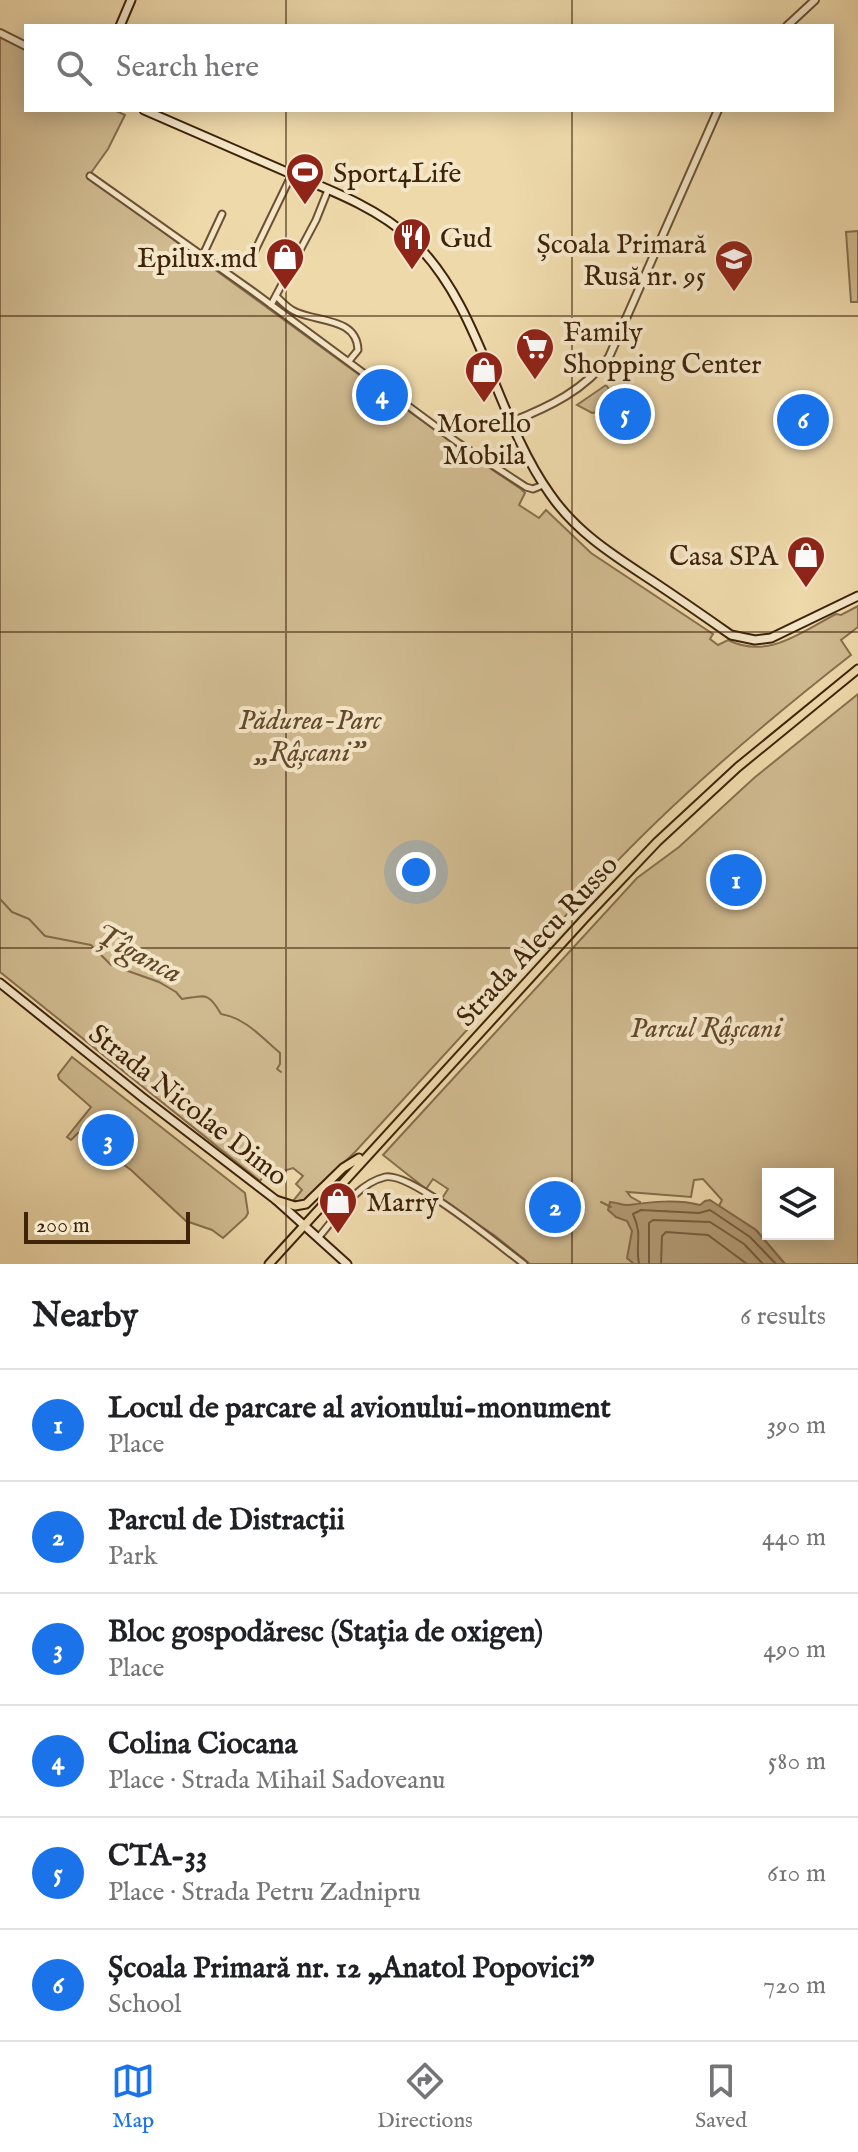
<!DOCTYPE html>
<html lang="en">
<head>
<meta charset="utf-8">
<style>
	:root { --surface:#fff; --page:#f2f2f2; --text:#202124; --muted:#757577; --line:#e0e0e0; --accent:#1a73e8 }
	body { margin:0; font-family:"IM FELL English",serif; background:var(--page); color:var(--text) }
	.controls { position:absolute; right:24px; bottom:24px; display:grid; overflow:hidden; border-radius:0px; box-shadow:0 4px 20px #0003 }
	.controls button { width:72px; height:72px; display:grid; place-items:center; padding:0; border:0; border-bottom:2px solid var(--line); background:var(--surface); color:var(--text); font:40px sans-serif }
	.scale { position:absolute; left:24px; bottom:20px; width:166px; box-sizing:border-box; padding-left:8px; border:4px solid #3f240a; border-top:0; font-size:22px; line-height:28px; white-space:nowrap; color:#3f240a; -webkit-text-stroke:6px #f4e6c8; paint-order:stroke }
	.you { position:absolute; left:416px; top:872px; width:28px; height:28px; margin:-20px; border:6px solid #fff; border-radius:50%; background:#1a73e8; box-shadow:0 0 0 12px #1a73e833 }
	.badge { display:grid; place-items:center; width:52px; height:52px; border-radius:50%; background:var(--accent); color:#fff; font-size:26px; font-weight:700 }
	.pin { position:absolute; translate:-50% -50%; border:4px solid #fff; box-shadow:0 2px 8px #0006 }
	.list { margin:0; padding:0; list-style:none }
	h2 { display:flex; justify-content:space-between; align-items:center; height:104px; margin:0; padding:0 32px; font-size:34px }
	h2 small { font-size:26px; font-weight:400; color:var(--muted) }
	.list li { display:grid; grid-template-columns:52px 1fr auto; gap:24px; align-items:center; box-sizing:border-box; height:112px; padding:0 32px; border-top:2px solid var(--line) }
	.list b { display:block; font-size:30px; white-space:nowrap }
	.list p { margin:0; font-size:26px; white-space:nowrap; color:var(--muted) }
	.list em { font-size:26px; font-style:normal; color:var(--muted) }
	.icon { flex:none; width:44px; height:44px; fill:none; stroke:currentColor; stroke-width:2; stroke-linecap:round; stroke-linejoin:round }
	.map { position:relative; flex:none; width:858px; height:1264px; overflow:hidden }
	.search { position:absolute; background:var(--surface); box-shadow:0 4px 20px #0003; left:24px; right:24px; top:24px; height:88px; display:flex; align-items:center; gap:20px; box-sizing:border-box; padding:0 28px; border-radius:0px; color:var(--muted); font-size:30px }
	.sheet { height:776px; background:var(--surface) }
	nav { display:flex; justify-content:space-around; align-items:center; box-sizing:border-box; height:112px; border-top:2px solid var(--line); background:var(--surface); font-size:22px; color:var(--muted) }
	nav a { display:grid; justify-items:center; gap:4px }
	nav .on { color:var(--accent) }
	.map>svg:first-child { display:block }
	.green { fill:#d0ba90; stroke:#886f4d; stroke-width:2; fill-rule:evenodd }
	.water { fill:#b29b74; stroke:#846b4a; stroke-width:2 }
	.lines { fill:none; stroke-linecap:round; stroke-linejoin:round }
	.shore { stroke:#78603f; stroke-width:2 }
	.stream { stroke:#846b4a; stroke-width:2 }
	.minor-casing { stroke:#6b5132; stroke-width:9 }
	.tertiary-casing { stroke:#6b5132; stroke-width:10 }
	.secondary-casing { stroke:#3f240a; stroke-width:11 }
	.primary-casing { stroke:#3f240a; stroke-width:11 }
	.minor { stroke:#f4e6c8; stroke-width:5 }
	.tertiary { stroke:#f4e6c8; stroke-width:6 }
	.secondary { stroke:#f4e6c8; stroke-width:7 }
	.primary { stroke:#eed9ab; stroke-width:7 }
	.grid { fill:none; stroke:#3f240a; stroke-width:2; stroke-opacity:0.55 }
	.labels { text-anchor:middle; stroke-width:8; stroke-linejoin:round; paint-order:stroke }
	.poi-label { font-size:28px; fill:#3f240a; stroke:#f4e6c8; text-anchor:start }
	.park-label { font-size:28px; font-style:italic; fill:#634a2c; stroke:#f4e6c8 }
	.street-label { font-size:28px; fill:#3f240a; stroke:#f4e6c8 }
	.water-label { font-size:30px; font-style:italic; fill:#62482a; stroke:#f4e6c8 }
</style>
</head>
<body>
<div class="map">
<svg width="858" height="1264" viewBox="0 0 858 1264">
	<rect width="100%" height="100%" fill="#eed9ab"/>
	<filter id="stains"><feTurbulence type="fractalNoise" baseFrequency=".0025" numOctaves="4"/><feColorMatrix values="0 0 0 0 .2 0 0 0 0 .09 0 0 0 0 .02 0 0 0 .5 -.17"/></filter>
	<radialGradient id="worn" r=".72"><stop offset=".6" stop-color="#630" stop-opacity="0"/><stop offset="1" stop-color="#630" stop-opacity=".3"/></radialGradient>
	<!-- green -->
	<path class="green" d="M 0,31 L 26,43 L 26,110 L 114,110 L 125,115 L 108,149 L 88,177 L 458,447 L 521,489 L 525,493 L 519,505 L 539,518 L 546,510 L 591,553 L 713,634 L 710,639 L 718,645 L 728,640 C 768,660 801,632 836,614 L 841,615 L 858,606 L 858,627 L 841,640 L 851,655 C 764,723 680,794 604,875 C 584,897 559,918 545,945 L 355,1152 L 304,1201 L 293,1201 L 302,1190 L 296,1184 L 303,1176 L 293,1168 L 263,1177 L 260,1181 L 0,972 Z
		M 858,231 L 858,302 L 851,302 L 846,232 Z
		M 606,385 L 609,389 L 598,412 L 592,413 L 577,405 Z
		M 858,694 L 858,1264 L 785,1264 L 756,1230 L 719,1206 L 722,1200 L 703,1179 L 694,1180 L 691,1197 L 627,1192 L 631,1197 L 640,1202 L 640,1264 L 530,1264 L 494,1235 L 441,1200 L 448,1189 L 433,1179 L 426,1189 L 383,1155 L 637,878 L 679,847 L 754,778 ZM 768,1174 L 828,1174 L 828,1234 L 768,1234 Z
		M 72,1057 L 245,1193 L 248,1213 L 246,1217 L 223,1238 L 212,1230 L 186,1221 L 131,1170 L 113,1157 L 121,1145 L 109,1135 L 99,1144 L 84,1133 L 78,1133 L 71,1140 L 67,1137 L 91,1107 L 59,1079 L 58,1075 Z"/>
	<!-- water -->
	<path class="water" d="M 710,1200 L 756,1230 L 785,1264 L 634,1264 L 627,1258 L 632,1231 L 627,1221 L 616,1217 L 608,1210 L 610,1202 C 616,1202 623,1206 629,1205 C 651,1202 677,1199 700,1205 L 705,1201 Z"/>
	<g class="lines">
		<!-- shore -->
		<path class="shore" d="M 639,1264 C 635,1243 643,1236 633,1214 L 641,1210 L 699,1213 L 710,1210 L 750,1237 L 776,1264
			M 649,1264 L 649,1223 L 653,1220 L 710,1222 L 744,1244 L 763,1264
			M 661,1264 L 662,1236 L 666,1232 L 708,1235 L 747,1264"/>
		<!-- stream -->
		<path class="stream" d="M 0,899 L 12,912 L 29,919 L 45,936 L 91,945 L 111,965 L 159,982 L 176,992 L 182,999 C 205,996 208,991 221,1014 C 246,1018 262,1038 280,1053 L 280,1064 L 277,1069 L 281,1072
			M 601,1202 L 611,1207"/>
		<defs>
			<path id="minor" d="M 90,176 L 251,290 L 457,442 L 526,487 L 533,489 L 543,485
				M 202,257 L 222,214
				M 249,263 L 292,174
				M 276,296 C 282,302 288,309 296,312 C 318,322 357,318 358,350 L 349,361
				M 271,305 L 316,220 L 328,190
				M 318,1238 C 337,1216 356,1184 385,1177 C 410,1171 501,1247 524,1264"/>
			<path id="tertiary" d="M 787,26 L 815,0
				M 0,33 L 26,46
				M 511,422 C 549,407 585,390 609,357 L 718,110"/>
			<path id="secondary" d="M 120,26 L 131,0
				M 144,110 C 192,131 241,152 289,173 C 330,190 378,208 411,239 C 481,304 495,417 550,494 C 576,532 613,555 651,580 C 678,598 704,616 731,635 L 755,640 L 771,638 L 858,596
				M 0,983 L 142,1097 L 276,1200 L 347,1264"/>
			<path id="primary" d="M 276,1200 L 295,1206 L 306,1204 L 343,1168 L 359,1158
				M 269,1264 L 585,918 L 657,842 L 738,767 L 858,669"/>
		</defs>
		<!-- minor casing -->
		<use href="#minor" class="minor-casing"/>
		<!-- tertiary casing -->
		<use href="#tertiary" class="tertiary-casing"/>
		<!-- secondary casing -->
		<use href="#secondary" class="secondary-casing"/>
		<!-- primary casing -->
		<use href="#primary" class="primary-casing"/>
		<!-- minor -->
		<use href="#minor" class="minor"/>
		<!-- tertiary -->
		<use href="#tertiary" class="tertiary"/>
		<!-- secondary -->
		<use href="#secondary" class="secondary"/>
		<!-- primary -->
		<use href="#primary" class="primary"/>
	</g>
	<!-- grid -->
	<path class="grid" d="M 286,0 L 286,26M 572,0 L 572,26M 286,110 L 286,1264M 572,110 L 572,1264M 0,316 L 858,316M 0,632 L 858,632M 0,948 L 858,948"/>
	<!-- icons -->
	<defs>
		<symbol id="stadium-pin" viewBox="-11 -11 22 30"><path d="M0 17L-7.5 6A9.5 9.5 0 1 1 7.5 6Z" fill="#8f2418" stroke="#f4e6c8"/><path d="M0-5a6.5 5 0 1 0 0 10a6.5 5 0 1 0 0-10ZM-3.5-1.8h7v3.6h-7Z" fill="#fff"/></symbol>
		<symbol id="restaurant-pin" viewBox="-11 -11 22 30"><path d="M0 17L-7.5 6A9.5 9.5 0 1 1 7.5 6Z" fill="#8f2418" stroke="#f4e6c8"/><path d="M-5-6h1v4h1v-4h1v4h1v-4h1v5L-1.5 .5V6h-2V.5L-5-1ZM5-6V6H3V1.5H1.5Q1.5-4 5-6Z" fill="#fff"/></symbol>
		<symbol id="shop-pin" viewBox="-11 -11 22 30"><path d="M0 17L-7.5 6A9.5 9.5 0 1 1 7.5 6Z" fill="#8f2418" stroke="#f4e6c8"/><path d="M-5-2.5h2.3a2.7 3.5 0 0 1 5.4 0H5L5.5 6h-11ZM-1.5-2.5h3a1.5 2.3 0 0 0-3 0Z" fill="#fff"/></symbol>
		<symbol id="school-pin" viewBox="-11 -11 22 30"><path d="M0 17L-7.5 6A9.5 9.5 0 1 1 7.5 6Z" fill="#8f2418" stroke="#f4e6c8"/><path d="M0-5L7-2L0 1L-7-2ZM-4 1L0 2.5L4 1V4Q0 6-4 4Z" fill="#fff"/></symbol>
		<symbol id="supermarket-pin" viewBox="-11 -11 22 30"><path d="M0 17L-7.5 6A9.5 9.5 0 1 1 7.5 6Z" fill="#8f2418" stroke="#f4e6c8"/><path d="M-6-5.5h2.5l.6 2H6L4.5 2H-2.5L-4.4-4H-6ZM-1.5 3.2a1.3 1.3 0 1 0 .1 0ZM3 3.2a1.3 1.3 0 1 0 .1 0Z" fill="#fff"/></symbol>
	</defs>
	<g fill-rule="evenodd">
		<use href="#stadium-pin" x="283" y="150" width="44" height="60"/>
		<use href="#restaurant-pin" x="390" y="215" width="44" height="60"/>
		<use href="#shop-pin" x="263" y="235" width="44" height="60"/>
		<use href="#school-pin" x="712" y="237" width="44" height="60"/>
		<use href="#supermarket-pin" x="513" y="325" width="44" height="60"/>
		<use href="#shop-pin" x="462" y="348" width="44" height="60"/>
		<use href="#shop-pin" x="784" y="533" width="44" height="60"/>
		<use href="#shop-pin" x="316" y="1179" width="44" height="60"/>
	</g>
	<g class="labels">
		<!-- poi labels -->
		<g class="poi-label">
			<text x="333" y="182">Sport4Life</text>
			<text x="440" y="247">Gud</text>
			<text x="706" y="253" text-anchor="end">Școala Primară<tspan x="706" dy="32">Rusă nr. 95</tspan></text>
			<text x="257" y="267" text-anchor="end">Epilux.md</text>
			<text x="563" y="341">Family<tspan x="563" dy="32">Shopping Center</tspan></text>
			<text x="484" y="432" text-anchor="middle">Morello<tspan x="484" dy="32">Mobila</tspan></text>
			<text x="778" y="565" text-anchor="end">Casa SPA</text>
			<text x="366" y="1211">Marry</text>
		</g>
		<!-- park labels -->
		<g class="park-label">
			<text x="310" y="729">Pădurea-Parc<tspan x="310" dy="32">„Râșcani”</tspan></text>
			<text x="706" y="1037">Parcul Râșcani</text>
		</g>
		<!-- street labels -->
		<g class="street-label">
			<text transform="translate(536 940) rotate(-47)" y="10">Strada Alecu Russo</text>
			<text transform="translate(189 1104) rotate(38)" y="10">Strada Nicolae Dimo</text>
		</g>
		<!-- water labels -->
		<g class="water-label">
			<text transform="translate(139 953) rotate(28)" y="10">Țîganca</text>
		</g>
	</g>
	<rect width="100%" height="100%" filter="url(#stains)"/>
	<rect width="100%" height="100%" fill="url(#worn)"/>
</svg>
<div class="controls">
<button><svg class="icon" aria-label="layers" viewBox="0 0 24 24"><path d="M12 4l9 5-9 5-9-5zM3 14l9 5 9-5"/></svg></button>
</div>
<div class="scale">200 m</div>
<div class="you"></div>
<div class="pin badge" style="left:736px;top:880px">1</div>
<div class="pin badge" style="left:555px;top:1207px">2</div>
<div class="pin badge" style="left:108px;top:1140px">3</div>
<div class="pin badge" style="left:382px;top:395px">4</div>
<div class="pin badge" style="left:625px;top:414px">5</div>
<div class="pin badge" style="left:803px;top:420px">6</div>
<div class="search"><svg class="icon" aria-label="search" viewBox="0 0 24 24"><circle cx="10" cy="10" r="6"/><path d="M15 15l6 6"/></svg>Search here</div>
</div>
<section class="sheet">
<h2>Nearby<small>6 results</small></h2>
<ul class="list">
<li><span class="badge">1</span><div><b>Locul de parcare al avionului-monument</b><p>Place</p></div><em>390 m</em></li>
<li><span class="badge">2</span><div><b>Parcul de Distracții</b><p>Park</p></div><em>440 m</em></li>
<li><span class="badge">3</span><div><b>Bloc gospodăresc (Stația de oxigen)</b><p>Place</p></div><em>490 m</em></li>
<li><span class="badge">4</span><div><b>Colina Ciocana</b><p>Place · Strada Mihail Sadoveanu</p></div><em>580 m</em></li>
<li><span class="badge">5</span><div><b>CTA-33</b><p>Place · Strada Petru Zadnipru</p></div><em>610 m</em></li>
<li><span class="badge">6</span><div><b>Școala Primară nr. 12 „Anatol Popovici”</b><p>School</p></div><em>720 m</em></li>
</ul>
</section>
<nav>
<a class="on"><svg class="icon" aria-label="map" viewBox="0 0 24 24"><path d="M3 6l6-2 6 2 6-2v14l-6 2-6-2-6 2zM9 4v14M15 6v14"/></svg>Map</a>
<a><svg class="icon" aria-label="directions" viewBox="0 0 24 24"><path d="M12 3l9 9-9 9-9-9zM9 14v-3h6M13 9l2 2-2 2"/></svg>Directions</a>
<a><svg class="icon" aria-label="saved" viewBox="0 0 24 24"><path d="M7 4h10v16l-5-4-5 4z"/></svg>Saved</a>
</nav>
</body>
</html>
